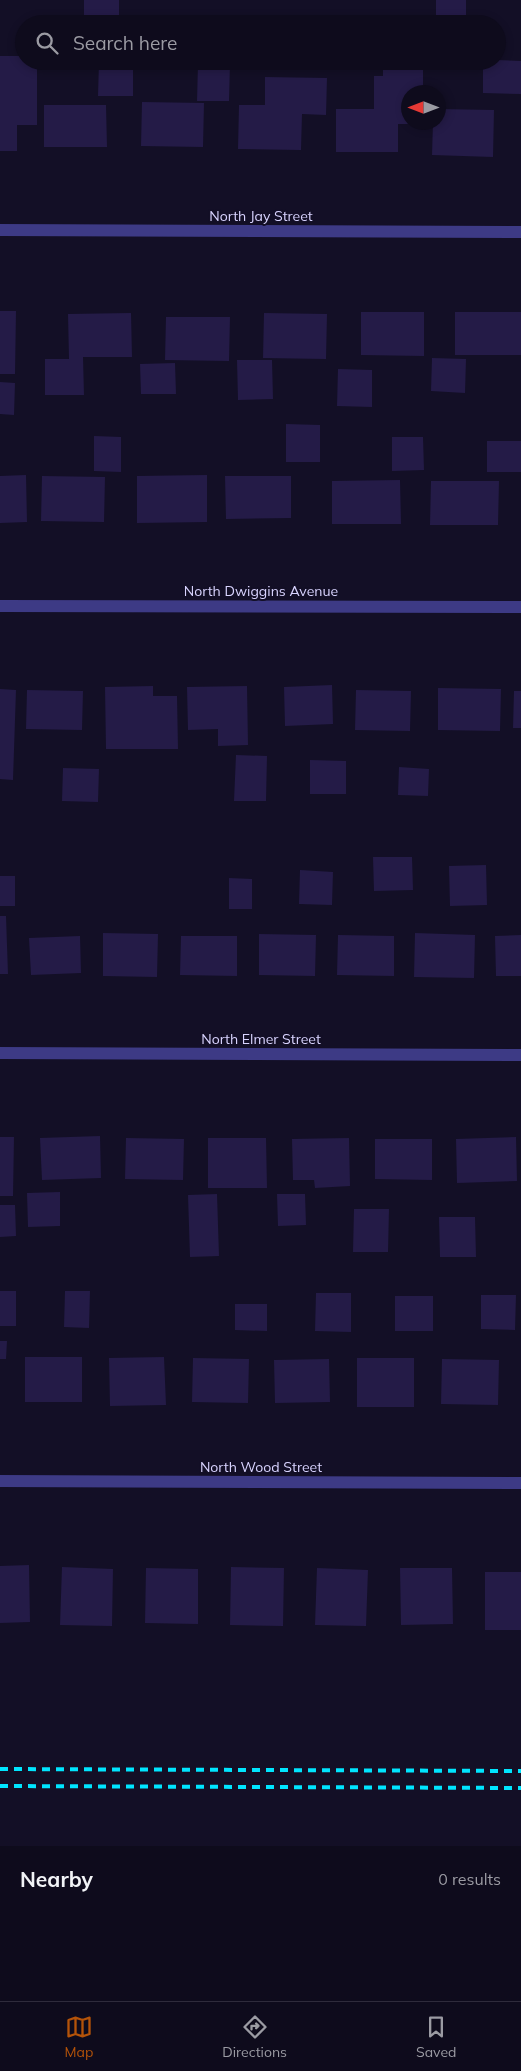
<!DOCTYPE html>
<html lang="en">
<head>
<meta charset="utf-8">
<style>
	:root { --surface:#0e0b1c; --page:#171425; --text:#f1f3f6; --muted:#9b9ba3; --line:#2e2b3b; --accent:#b45309 }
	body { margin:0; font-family:Mulish,sans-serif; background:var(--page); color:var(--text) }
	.compass { position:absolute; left:401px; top:85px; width:45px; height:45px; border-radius:50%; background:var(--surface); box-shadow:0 2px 8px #0003; rotate:270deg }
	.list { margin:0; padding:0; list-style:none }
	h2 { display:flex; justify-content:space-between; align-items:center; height:65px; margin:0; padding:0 20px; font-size:21px }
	h2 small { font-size:16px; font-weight:400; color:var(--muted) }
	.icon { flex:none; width:28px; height:28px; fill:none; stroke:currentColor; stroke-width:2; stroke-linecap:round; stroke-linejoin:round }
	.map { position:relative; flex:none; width:521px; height:1846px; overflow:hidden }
	.search { position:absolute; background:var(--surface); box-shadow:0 2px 8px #0003; left:15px; right:15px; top:15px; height:55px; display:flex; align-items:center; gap:12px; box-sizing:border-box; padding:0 18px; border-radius:28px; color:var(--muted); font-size:19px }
	.sheet { height:155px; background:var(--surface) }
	nav { display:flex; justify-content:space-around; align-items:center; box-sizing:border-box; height:70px; border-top:1px solid var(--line); background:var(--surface); font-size:14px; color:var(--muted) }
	nav a { display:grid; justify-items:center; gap:2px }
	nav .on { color:var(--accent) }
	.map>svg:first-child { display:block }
	.building { fill:#241b47 }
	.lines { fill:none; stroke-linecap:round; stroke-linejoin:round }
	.minor { stroke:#3d3a85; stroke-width:12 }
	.rail { stroke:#00e5ff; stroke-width:4; stroke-dasharray:8 6; stroke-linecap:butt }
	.labels { text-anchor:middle; stroke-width:4; stroke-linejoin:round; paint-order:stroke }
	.street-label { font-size:14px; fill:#d9d4ff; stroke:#130f26 }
</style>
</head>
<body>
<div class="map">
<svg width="521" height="1846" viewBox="0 0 521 1846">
	<rect width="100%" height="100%" fill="#130f26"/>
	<!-- building -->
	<path class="building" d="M 84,0 L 119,0 L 119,24 L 84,24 Z
		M 436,0 L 466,0 L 466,21 L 436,21 Z
		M 0,56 L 24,56 L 24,61 L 37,61 L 37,125 L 17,125 L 17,151 L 0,151 Z
		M 497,60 L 521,61 L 521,94 L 483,93 L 483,61 Z
		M 99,61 L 133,61 L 133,96 L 98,96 Z
		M 383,61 L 423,61 L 423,92 L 408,92 L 408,124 L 398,124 L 398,152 L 336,152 L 336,109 L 374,109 L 374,76 L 383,76 Z
		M 198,64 L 230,64 L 229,101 L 197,101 Z
		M 265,77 L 327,78 L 326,115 L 302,114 L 301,150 L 238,149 L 239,105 L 265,105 Z
		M 142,102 L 204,103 L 203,147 L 141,146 Z
		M 44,105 L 106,105 L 107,147 L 44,147 Z
		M 438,109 L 494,110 L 493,157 L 432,155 L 433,122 L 438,122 Z
		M 0,311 L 16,311 L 15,374 L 0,374 Z
		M 361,312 L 424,312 L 424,356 L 361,355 Z
		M 455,312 L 521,312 L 521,355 L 455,355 Z
		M 131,313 L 132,357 L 83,357 L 84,395 L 45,395 L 45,359 L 69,359 L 68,314 Z
		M 264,313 L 327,314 L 326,359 L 263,358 Z
		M 166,317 L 230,317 L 229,361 L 165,360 Z
		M 432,358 L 466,359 L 465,393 L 431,391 Z
		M 237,360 L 272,360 L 273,399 L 238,400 Z
		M 175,363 L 176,394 L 141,394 L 140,364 Z
		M 338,369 L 372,370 L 372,407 L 337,406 Z
		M 0,382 L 15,383 L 14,415 L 0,414 Z
		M 286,424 L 320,425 L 320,462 L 286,462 Z
		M 94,436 L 121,437 L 121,472 L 94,471 Z
		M 392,437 L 423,437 L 424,470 L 392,471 Z
		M 487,441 L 521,441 L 521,472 L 487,472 Z
		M 26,475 L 27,522 L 0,523 L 0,476 Z
		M 207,475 L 207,522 L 137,523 L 137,476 Z
		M 42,476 L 105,477 L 104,522 L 41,521 Z
		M 225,476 L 291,476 L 291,518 L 226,519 Z
		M 400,480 L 401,524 L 332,524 L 332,481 Z
		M 431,481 L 499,481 L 498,525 L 430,525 Z
		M 332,685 L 333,724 L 285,726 L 284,687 Z
		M 153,686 L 153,696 L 177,696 L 178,749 L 106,749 L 105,687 Z
		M 247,686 L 248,745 L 218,746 L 218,729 L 188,730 L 187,687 Z
		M 438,688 L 501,689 L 500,731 L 438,730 Z
		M 0,689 L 16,690 L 13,780 L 0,779 Z
		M 27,690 L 83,691 L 82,730 L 26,729 Z
		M 356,690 L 411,691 L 410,731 L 355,730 Z
		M 514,691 L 521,691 L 521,728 L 513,728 Z
		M 236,755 L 267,756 L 266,801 L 234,801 Z
		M 310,760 L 346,761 L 346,794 L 310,794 Z
		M 399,767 L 429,769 L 428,796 L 398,795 Z
		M 63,768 L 99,769 L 98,802 L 62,801 Z
		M 373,857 L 412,857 L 413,890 L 374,891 Z
		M 486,865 L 487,905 L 450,906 L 449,866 Z
		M 300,870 L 333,872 L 332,905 L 299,904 Z
		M 0,876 L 15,876 L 15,906 L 0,906 Z
		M 229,878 L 252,879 L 252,909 L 229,909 Z
		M 0,916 L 6,916 L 8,974 L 0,974 Z
		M 103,933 L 158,934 L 157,977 L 103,976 Z
		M 415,933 L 475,935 L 474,978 L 414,977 Z
		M 259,934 L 316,935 L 315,976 L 259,975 Z
		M 338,935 L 394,936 L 394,976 L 337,975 Z
		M 521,935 L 521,976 L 496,976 L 495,936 Z
		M 80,936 L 81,973 L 31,975 L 29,938 Z
		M 181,936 L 237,936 L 237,976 L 180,975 Z
		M 100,1136 L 101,1178 L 42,1180 L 40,1138 Z
		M 0,1137 L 14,1137 L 13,1196 L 0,1196 Z
		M 516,1137 L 517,1181 L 457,1183 L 456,1139 Z
		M 126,1138 L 184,1139 L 183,1180 L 125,1179 Z
		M 208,1138 L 266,1138 L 267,1188 L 208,1188 Z
		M 349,1138 L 350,1186 L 315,1188 L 314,1180 L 293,1180 L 292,1139 Z
		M 375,1139 L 432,1139 L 432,1180 L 375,1179 Z
		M 60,1192 L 60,1226 L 28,1227 L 27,1193 Z
		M 217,1194 L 219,1256 L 190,1257 L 188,1195 Z
		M 277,1194 L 305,1194 L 306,1225 L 278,1226 Z
		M 0,1205 L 15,1205 L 16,1236 L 0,1237 Z
		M 354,1209 L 389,1209 L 388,1252 L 353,1252 Z
		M 439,1217 L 475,1217 L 476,1257 L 440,1257 Z
		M 0,1291 L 16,1291 L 16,1326 L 0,1326 Z
		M 65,1291 L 90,1291 L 89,1328 L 64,1327 Z
		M 316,1293 L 351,1293 L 351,1332 L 315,1331 Z
		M 481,1295 L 516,1295 L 515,1330 L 481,1329 Z
		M 395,1296 L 433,1296 L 433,1331 L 395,1331 Z
		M 235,1304 L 267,1304 L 267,1331 L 235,1330 Z
		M 0,1341 L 7,1341 L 6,1359 L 0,1359 Z
		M 25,1357 L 82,1357 L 82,1402 L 25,1402 Z
		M 164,1357 L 166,1405 L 110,1406 L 109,1358 Z
		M 193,1358 L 249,1359 L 248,1403 L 192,1402 Z
		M 357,1358 L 414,1358 L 414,1407 L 357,1407 Z
		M 329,1359 L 330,1402 L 275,1403 L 274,1360 Z
		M 442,1359 L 499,1360 L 498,1405 L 441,1404 Z
		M 29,1565 L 30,1622 L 0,1623 L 0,1566 Z
		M 62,1567 L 113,1569 L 112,1626 L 60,1625 Z
		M 231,1567 L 284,1568 L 283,1626 L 230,1625 Z
		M 146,1568 L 198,1569 L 198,1624 L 145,1623 Z
		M 317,1568 L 368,1570 L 366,1626 L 315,1625 Z
		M 400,1568 L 452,1568 L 453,1624 L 401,1625 Z
		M 485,1572 L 521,1572 L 521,1630 L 485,1630 Z"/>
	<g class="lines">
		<!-- minor -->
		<path class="minor" d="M 0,230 L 521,232
			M 0,606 L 521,607
			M 0,1053 L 521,1055
			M 0,1481 L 521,1483"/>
		<!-- rail -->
		<path class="rail" d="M 0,1769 L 521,1771
			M 0,1786 L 521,1788"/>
	</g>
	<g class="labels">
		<!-- street labels -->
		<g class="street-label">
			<text x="261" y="221">North Jay Street</text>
			<text x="261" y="596">North Dwiggins Avenue</text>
			<text x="261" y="1044">North Elmer Street</text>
			<text x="261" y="1472">North Wood Street</text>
		</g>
	</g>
</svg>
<svg class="compass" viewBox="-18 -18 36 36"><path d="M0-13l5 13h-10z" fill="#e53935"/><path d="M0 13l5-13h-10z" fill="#9b9ba3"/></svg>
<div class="search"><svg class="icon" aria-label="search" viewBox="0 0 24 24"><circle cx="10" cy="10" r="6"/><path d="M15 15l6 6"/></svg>Search here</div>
</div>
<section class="sheet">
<h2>Nearby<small>0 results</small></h2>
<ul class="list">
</ul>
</section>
<nav>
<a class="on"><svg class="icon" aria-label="map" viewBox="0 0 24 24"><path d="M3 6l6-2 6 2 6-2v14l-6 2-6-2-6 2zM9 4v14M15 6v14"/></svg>Map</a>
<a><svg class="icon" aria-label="directions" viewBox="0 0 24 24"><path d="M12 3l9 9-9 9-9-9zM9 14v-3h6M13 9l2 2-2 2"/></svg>Directions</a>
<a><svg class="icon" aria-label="saved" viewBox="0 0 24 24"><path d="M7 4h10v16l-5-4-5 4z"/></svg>Saved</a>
</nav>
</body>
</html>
